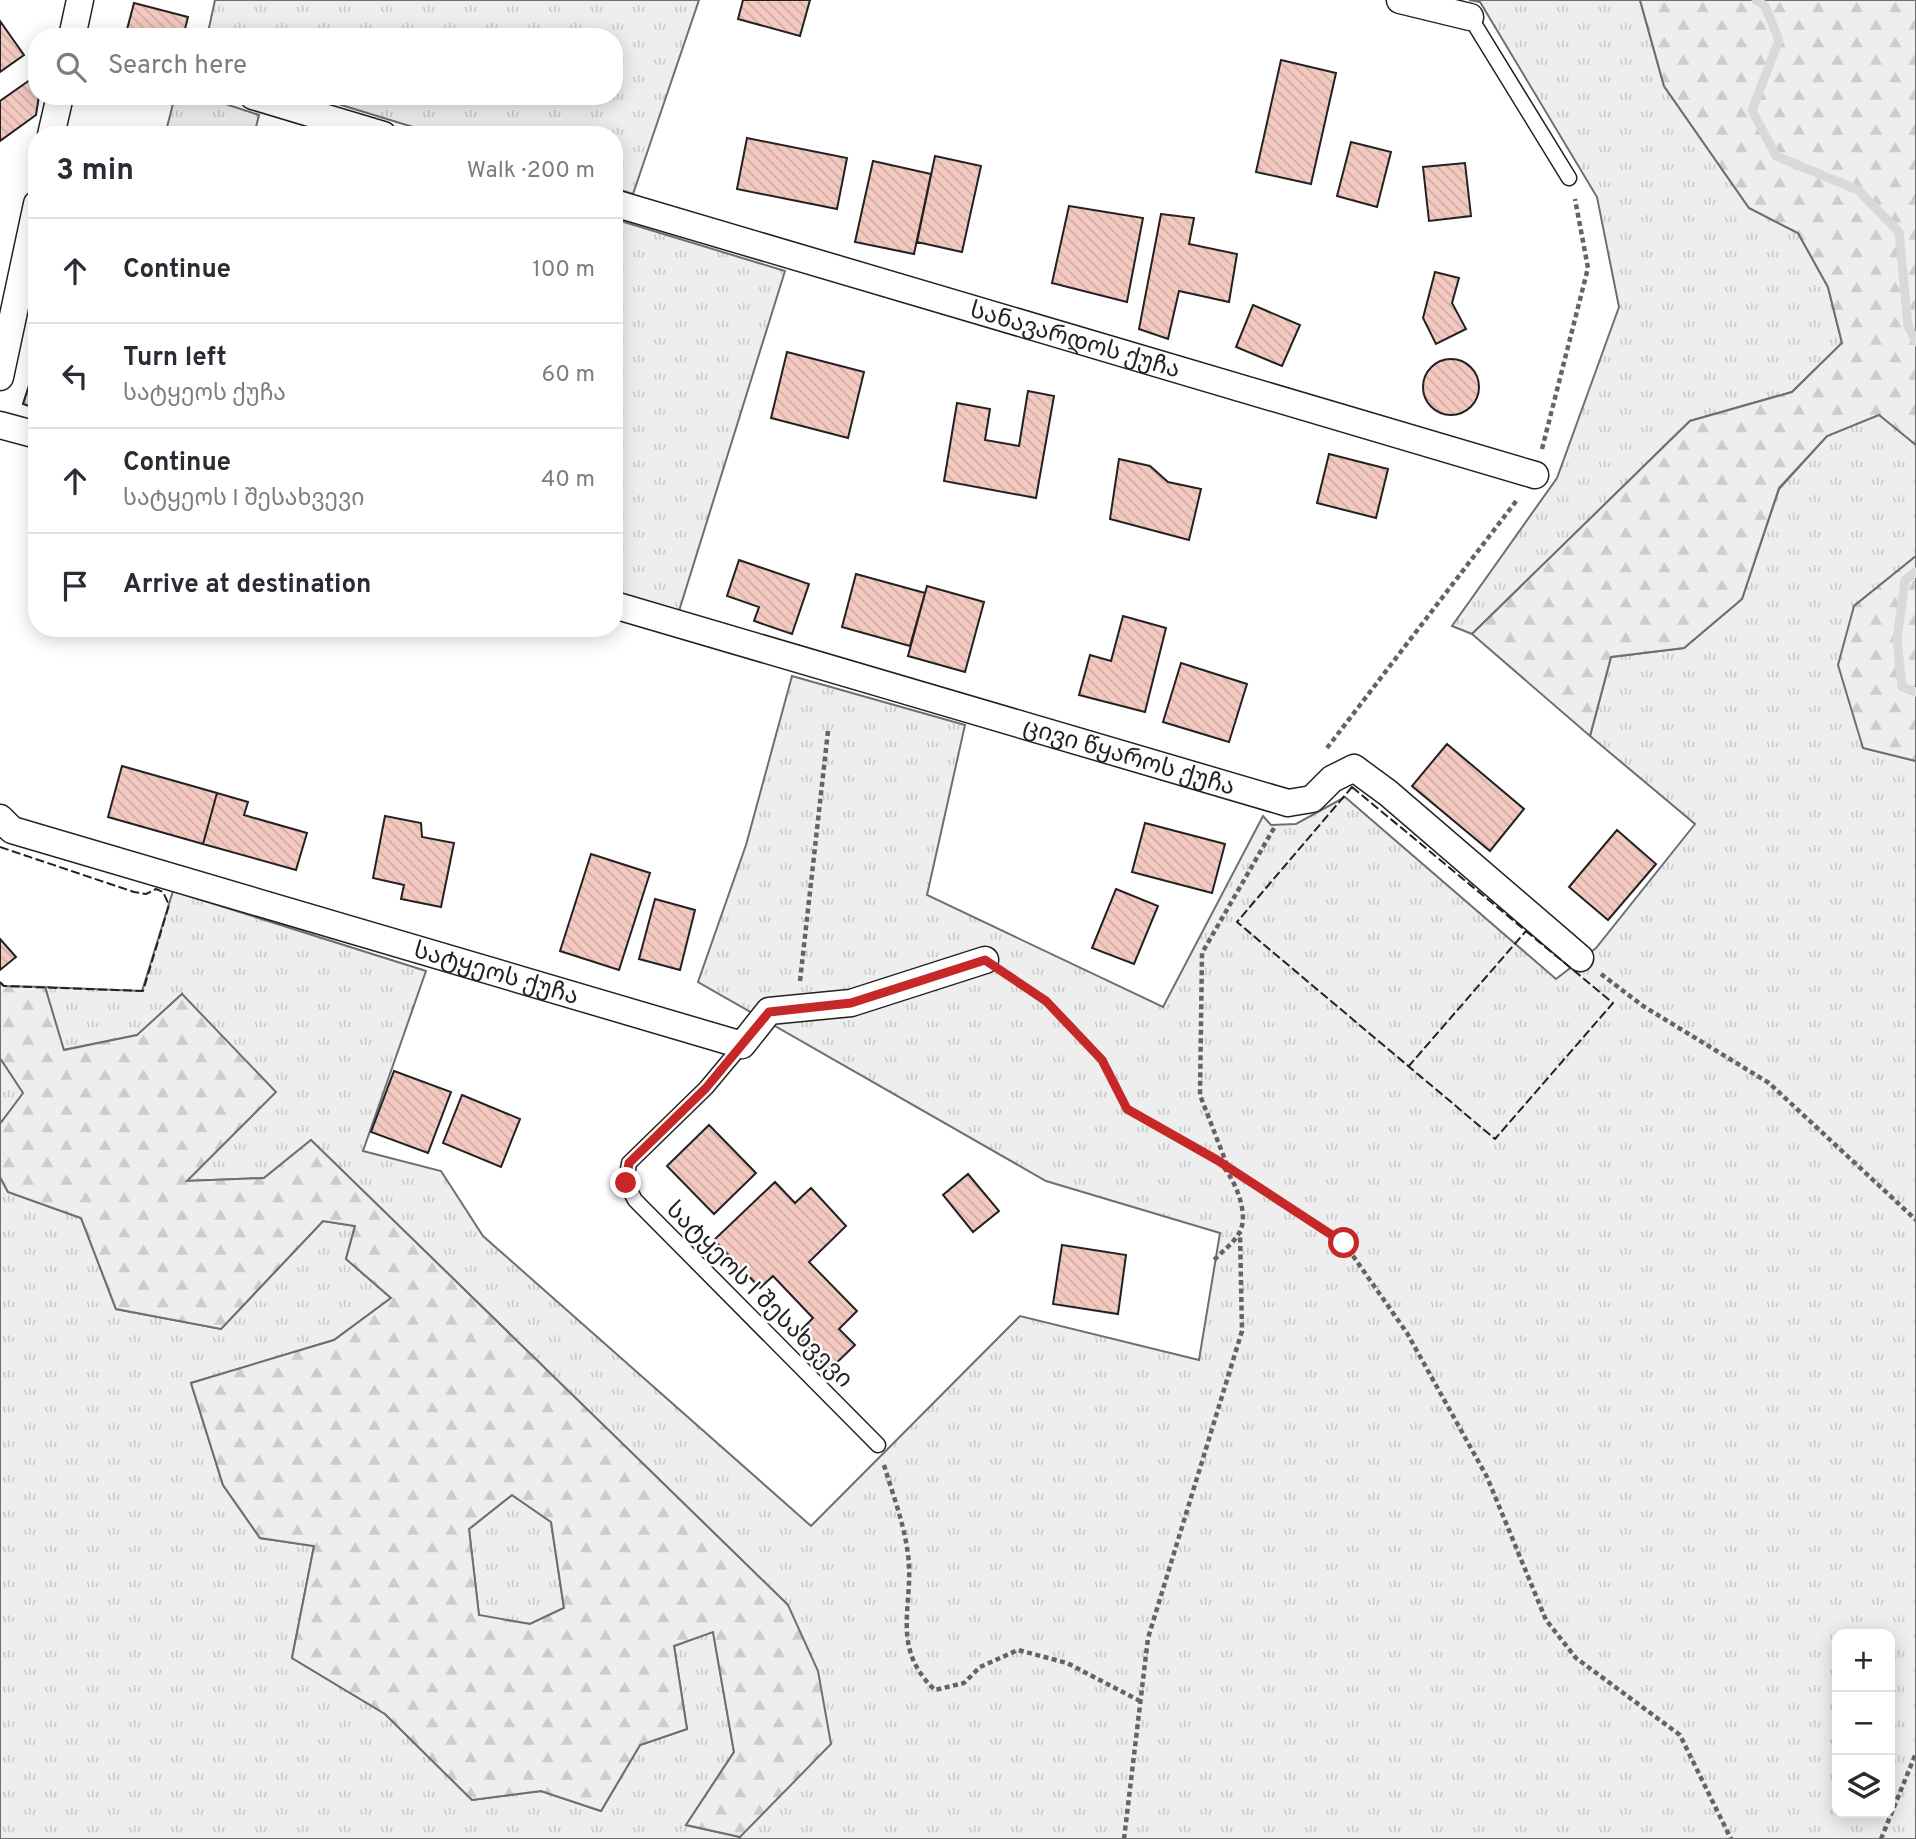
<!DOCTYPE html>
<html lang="en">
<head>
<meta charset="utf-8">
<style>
	:root { --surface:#fff; --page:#f2f2f3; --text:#2b2b33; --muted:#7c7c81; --line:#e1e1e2 }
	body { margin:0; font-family:Overpass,"Noto Sans Georgian",sans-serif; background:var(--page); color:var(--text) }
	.controls { position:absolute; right:21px; bottom:21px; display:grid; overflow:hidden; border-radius:14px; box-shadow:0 4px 18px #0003 }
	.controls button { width:63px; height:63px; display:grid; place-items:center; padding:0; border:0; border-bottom:2px solid var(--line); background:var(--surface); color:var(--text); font:35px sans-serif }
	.stop { position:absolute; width:21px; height:21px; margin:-16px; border:5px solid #c62828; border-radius:50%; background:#fff }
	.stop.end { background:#c62828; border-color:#fff; box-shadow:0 2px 7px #0008 }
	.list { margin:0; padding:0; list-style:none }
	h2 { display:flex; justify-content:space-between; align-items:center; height:91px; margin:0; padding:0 28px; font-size:30px }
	h2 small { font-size:23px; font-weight:400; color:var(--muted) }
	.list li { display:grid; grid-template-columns:46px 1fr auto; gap:21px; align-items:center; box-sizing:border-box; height:105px; padding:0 28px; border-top:2px solid var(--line) }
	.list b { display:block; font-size:26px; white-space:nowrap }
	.list p { margin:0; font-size:23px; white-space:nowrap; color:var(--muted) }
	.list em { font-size:23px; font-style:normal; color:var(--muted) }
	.icon { flex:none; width:38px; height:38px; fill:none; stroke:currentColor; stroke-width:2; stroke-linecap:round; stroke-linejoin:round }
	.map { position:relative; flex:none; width:1916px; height:1839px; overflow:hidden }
	.search { position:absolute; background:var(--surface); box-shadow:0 4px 18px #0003; left:28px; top:28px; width:595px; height:77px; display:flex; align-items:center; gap:18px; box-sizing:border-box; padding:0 24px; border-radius:28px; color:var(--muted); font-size:26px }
	.panel { position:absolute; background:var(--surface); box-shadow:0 4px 18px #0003; left:28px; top:126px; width:595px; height:511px; border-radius:28px }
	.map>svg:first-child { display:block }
	.grass { fill:url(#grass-tufts); stroke:#6f6f6f; stroke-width:2; fill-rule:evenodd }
	.forest { fill:url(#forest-firs); stroke:#6f6f6f; stroke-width:2; fill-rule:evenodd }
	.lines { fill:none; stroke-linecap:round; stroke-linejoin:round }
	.stream { stroke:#d9d9d9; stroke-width:9 }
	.building { fill:url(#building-back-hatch); stroke:#222; stroke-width:2 }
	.lane-casing { stroke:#222; stroke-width:17 }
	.street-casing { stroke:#222; stroke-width:29 }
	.path { stroke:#646464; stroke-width:4.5; stroke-dasharray:5 3.5; stroke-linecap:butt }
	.lane { stroke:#fff; stroke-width:14 }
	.street { stroke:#fff; stroke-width:26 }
	.fence { stroke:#222; stroke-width:2; stroke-dasharray:9 3.5; stroke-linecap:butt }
	.route { stroke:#c62828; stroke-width:9 }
	.labels { text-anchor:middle; stroke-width:5; stroke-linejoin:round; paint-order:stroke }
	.street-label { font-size:24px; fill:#222; stroke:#fff }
</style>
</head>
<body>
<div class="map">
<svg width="1916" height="1839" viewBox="0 0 1916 1839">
	<defs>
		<pattern id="grass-tufts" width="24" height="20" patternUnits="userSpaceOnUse" patternTransform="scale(1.75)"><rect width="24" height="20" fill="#eee"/><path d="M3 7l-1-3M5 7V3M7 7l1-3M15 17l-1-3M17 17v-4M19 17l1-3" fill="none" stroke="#ccc"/></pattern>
		<pattern id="forest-firs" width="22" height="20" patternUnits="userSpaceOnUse" patternTransform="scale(1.75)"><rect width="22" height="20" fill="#eee"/><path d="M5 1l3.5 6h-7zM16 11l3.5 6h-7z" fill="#ccc"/></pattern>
		<pattern id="building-back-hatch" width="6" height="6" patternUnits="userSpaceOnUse" patternTransform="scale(1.75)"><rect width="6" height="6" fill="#f3c9c0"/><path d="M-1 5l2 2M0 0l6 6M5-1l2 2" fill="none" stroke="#d0aca5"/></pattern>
	</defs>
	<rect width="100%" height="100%" fill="#fff"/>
	<!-- grass -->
	<path class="grass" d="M 215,0 L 699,0 L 633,194 L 614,188 L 614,135 L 439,135 L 312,96 L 614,96 L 614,37 L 207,37 Z
		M 1469,0 L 1640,0 L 1664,86 L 1749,208 L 1798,233 L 1828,287 L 1842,343 L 1792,392 L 1690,421 L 1472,634 L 1452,626 L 1557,478 L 1619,307 L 1597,197 L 1480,2 Z
		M 175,96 L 201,96 L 259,115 L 254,135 L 165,135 Z
		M 614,219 L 785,271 L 679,611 L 614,591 Z
		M 1879,414 L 1916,445 L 1916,556 L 1854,606 L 1863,748 L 1916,761 L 1916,1839 L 0,1839 L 0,1177 L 8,1192 L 81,1218 L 116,1309 L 221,1329 L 323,1221 L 355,1226 L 346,1259 L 391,1298 L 334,1340 L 191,1383 L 223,1485 L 260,1538 L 314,1546 L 292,1658 L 385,1714 L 472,1800 L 541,1791 L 601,1811 L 640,1745 L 687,1729 L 674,1646 L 713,1631 L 734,1752 L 686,1825 L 740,1837 L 788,1605 L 311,1140 L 264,1178 L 186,1181 L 182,994 L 138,1035 L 63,1050 L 45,987 L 142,991 L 173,891 L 426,971 L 363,1151 L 441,1171 L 483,1236 L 811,1526 L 1020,1316 L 1199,1360 L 1220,1233 L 1046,1181 L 698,982 L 746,845 L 792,676 L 965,725 L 927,895 L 1163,1007 L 1263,816 L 1271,825 L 1296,824 L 1345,797 L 1556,979 L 1596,948 L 1695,824 L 1590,736 L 1611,657 L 1684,648 L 1742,599 L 1779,489 L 1827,436 ZM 1837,1634 L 1890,1634 L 1890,1813 L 1837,1813 Z
		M 0,1058 L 24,1093 L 0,1124 Z
		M 512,1495 L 551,1522 L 564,1608 L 530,1624 L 479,1616 L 469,1529 Z"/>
	<!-- forest -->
	<path class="forest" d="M 1640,0 L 1916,0 L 1916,445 L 1879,415 L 1827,436 L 1779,488 L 1742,599 L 1684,648 L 1611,657 L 1590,736 L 1472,634 L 1690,421 L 1792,392 L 1842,343 L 1828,287 L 1798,233 L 1749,208 L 1664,86 Z
		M 1916,556 L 1916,761 L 1863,748 L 1838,665 L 1854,606 Z
		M 0,983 L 4,986 L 45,987 L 64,1050 L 137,1035 L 182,994 L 276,1092 L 187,1181 L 264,1178 L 311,1140 L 788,1605 L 818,1671 L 831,1744 L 740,1837 L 686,1825 L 734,1752 L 713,1632 L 674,1646 L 687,1729 L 640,1745 L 601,1811 L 541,1791 L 472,1800 L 385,1714 L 292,1658 L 314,1546 L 260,1538 L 223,1485 L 191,1383 L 334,1340 L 391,1298 L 346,1259 L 355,1226 L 323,1221 L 221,1329 L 116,1309 L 81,1218 L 8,1192 L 0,1177 L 0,1124 L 23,1093 L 0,1058 ZM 512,1495 L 551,1522 L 564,1608 L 530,1624 L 479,1615 L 469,1529 Z"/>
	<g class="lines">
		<!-- stream -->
		<path class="stream" d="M 1756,0 L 1765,6 L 1779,40 L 1752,110 L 1776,156 L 1858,190 L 1899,232 L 1908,326 L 1916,342
			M 1916,572 L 1905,580 L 1897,640 L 1902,687 L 1916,692"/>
	</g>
	<!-- building -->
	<path class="building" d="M 743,0 L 810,0 L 800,36 L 738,19 Z
		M 134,3 L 188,17 L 183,37 L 125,37 Z
		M 0,21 L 24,55 L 0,72 Z
		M 1281,60 L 1336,73 L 1311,184 L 1256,172 Z
		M 37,75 L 39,96 L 36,115 L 0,141 L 0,101 Z
		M 747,138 L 847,158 L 837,209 L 737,189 Z
		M 1351,142 L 1391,152 L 1377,207 L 1337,196 Z
		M 935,156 L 981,166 L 962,252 L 917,242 Z
		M 873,161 L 931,174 L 914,254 L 855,242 Z
		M 1465,163 L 1471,216 L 1429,221 L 1423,167 Z
		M 1069,206 L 1143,218 L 1127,302 L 1052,283 Z
		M 1161,214 L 1194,218 L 1189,244 L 1237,254 L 1229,302 L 1179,291 L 1168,339 L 1139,329 Z
		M 1435,272 L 1459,278 L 1452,303 L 1466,329 L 1436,344 L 1423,318 Z
		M 1253,305 L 1300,325 L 1282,366 L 1236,347 Z
		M 787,352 L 864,372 L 848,438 L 771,418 Z
		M1423 387a28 28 0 1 1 56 0a28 28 0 1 1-56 0Z
		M 33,373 L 37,374 L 37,409 L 23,404 Z
		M 1028,391 L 1054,396 L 1036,498 L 944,481 L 957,403 L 990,409 L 985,440 L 1019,446 Z
		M 1329,454 L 1388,469 L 1376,518 L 1317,503 Z
		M 1119,459 L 1150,466 L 1168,482 L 1201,489 L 1189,540 L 1110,519 Z
		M 739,560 L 809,584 L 792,634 L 754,621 L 759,607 L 727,596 Z
		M 856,574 L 925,593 L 910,646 L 842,627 Z
		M 927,586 L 984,602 L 965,672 L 908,656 Z
		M 1123,616 L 1166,628 L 1145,712 L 1079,695 L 1090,655 L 1111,661 Z
		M 1181,663 L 1247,684 L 1229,742 L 1163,722 Z
		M 1447,744 L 1524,809 L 1490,851 L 1412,786 Z
		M 122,766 L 217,793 L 203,844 L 108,817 Z
		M 217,793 L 248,802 L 244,815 L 307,833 L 296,870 L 203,844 Z
		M 385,816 L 421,823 L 422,837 L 454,843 L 441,907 L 401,899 L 404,885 L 373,878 Z
		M 1145,823 L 1225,844 L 1212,893 L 1132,872 Z
		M 1617,830 L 1656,864 L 1608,920 L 1569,887 Z
		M 591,854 L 650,873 L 619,970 L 560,951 Z
		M 1116,889 L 1158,906 L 1134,964 L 1092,948 Z
		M 655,899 L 695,910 L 680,970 L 639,959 Z
		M 0,939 L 16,957 L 0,970 Z
		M 394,1071 L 451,1092 L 428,1153 L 371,1132 Z
		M 462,1095 L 520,1119 L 501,1167 L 443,1143 Z
		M 709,1125 L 756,1173 L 714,1214 L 667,1166 Z
		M 968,1174 L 999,1211 L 973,1232 L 943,1195 Z
		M 775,1182 L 795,1203 L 811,1188 L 846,1226 L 809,1262 L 857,1311 L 839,1329 L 855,1345 L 829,1370 L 796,1335 L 813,1318 L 773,1276 L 760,1288 L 714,1240 Z
		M 1062,1245 L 1126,1255 L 1118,1314 L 1053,1304 Z"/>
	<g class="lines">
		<defs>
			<path id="lane" d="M 1470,17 L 1569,178
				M 742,1045 L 706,1088 L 629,1163 L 626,1183 L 635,1200 L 878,1445"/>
			<g id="street">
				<path d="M 1400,0 L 1470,17"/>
				<path d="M 72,37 L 80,0"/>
				<path d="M 253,96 L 383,135"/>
				<path d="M 51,135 L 60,96"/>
				<path id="s1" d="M 614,203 L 1535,475"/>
				<path d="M 0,377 L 37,204"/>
				<path d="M 0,425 L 37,435"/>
				<path id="s2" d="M 614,605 L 1288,803 L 1312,799 L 1332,779 L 1354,768 L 1388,793 L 1580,958"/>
				<path id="s3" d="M 0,818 L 12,830 L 742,1045 L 769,1011 L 851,1003 L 985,960"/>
			</g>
		</defs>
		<!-- lane casing -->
		<use href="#lane" class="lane-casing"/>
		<!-- street casing -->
		<use href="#street" class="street-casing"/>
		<!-- path -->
		<path class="path" d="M 1542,449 L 1588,268 L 1575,199
			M 1327,748 L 1517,500
			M 1274,828 L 1202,953 L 1200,1095 L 1229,1170 L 1344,1243 L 1407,1333 L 1487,1477 L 1546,1620 L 1576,1658 L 1680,1735 L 1731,1839
			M 1007,974 L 1046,1001 L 1102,1060 L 1127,1109 L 1217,1160 C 1233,1174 1252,1215 1238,1235 C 1232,1244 1222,1252 1214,1260
			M 1601,974 L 1643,1006 L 1769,1083 L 1916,1220
			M 800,981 L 828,731
			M 884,1465 C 892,1492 903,1521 907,1548 C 917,1601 887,1645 935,1690 L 964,1683 L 980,1667 L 1018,1650 L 1067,1663 L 1140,1701
			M 1124,1839 L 1148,1638 L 1242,1331 L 1240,1233
			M 1881,1839 L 1916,1753"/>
		<!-- lane -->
		<use href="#lane" class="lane"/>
		<!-- street -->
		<use href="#street" class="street"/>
		<!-- fence -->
		<path class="fence" d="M 1352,787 L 1613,1003 L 1495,1139 L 1237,922 Z
			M 0,847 L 134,892 L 146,894 L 156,889 L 163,892 L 169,905 L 143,991 L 4,986 L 0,982
			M 1408,1067 L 1526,931"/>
	</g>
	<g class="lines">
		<!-- route -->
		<path class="route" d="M 626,1183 L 629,1163 L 706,1088 L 769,1012 L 851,1003 L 985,960 L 1046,1001 L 1102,1060 L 1127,1109 L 1217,1160 L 1344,1243"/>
	</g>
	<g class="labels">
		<!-- street labels -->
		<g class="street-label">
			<text dy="8" stroke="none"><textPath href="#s1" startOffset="481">სანავარდოს ქუჩა</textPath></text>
			<text dy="8" stroke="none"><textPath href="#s2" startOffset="537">ცივი წყაროს ქუჩა</textPath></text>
			<text dy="8" stroke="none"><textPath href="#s3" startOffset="522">სატყეოს ქუჩა</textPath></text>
			<text transform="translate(760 1294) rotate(45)" y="8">სატყეოს I შესახვევი</text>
		</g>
	</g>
</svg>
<div class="controls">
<button>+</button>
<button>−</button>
<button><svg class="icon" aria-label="layers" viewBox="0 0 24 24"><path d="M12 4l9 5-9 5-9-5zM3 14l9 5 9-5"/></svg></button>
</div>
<div class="stop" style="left:1344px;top:1243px"></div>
<div class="stop end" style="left:626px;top:1183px"></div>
<div class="search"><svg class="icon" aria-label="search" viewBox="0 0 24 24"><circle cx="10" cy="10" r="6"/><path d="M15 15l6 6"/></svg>Search here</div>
<section class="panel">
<h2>3 min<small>Walk · 200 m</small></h2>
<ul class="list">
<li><svg class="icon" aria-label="ahead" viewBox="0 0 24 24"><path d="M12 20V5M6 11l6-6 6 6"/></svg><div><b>Continue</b></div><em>100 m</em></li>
<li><svg class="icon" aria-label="left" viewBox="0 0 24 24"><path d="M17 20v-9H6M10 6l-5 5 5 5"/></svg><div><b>Turn left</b><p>სატყეოს ქუჩა</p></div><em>60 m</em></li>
<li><svg class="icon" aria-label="ahead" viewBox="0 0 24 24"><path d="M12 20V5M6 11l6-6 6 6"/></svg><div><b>Continue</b><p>სატყეოს I შესახვევი</p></div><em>40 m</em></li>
<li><svg class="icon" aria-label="arrive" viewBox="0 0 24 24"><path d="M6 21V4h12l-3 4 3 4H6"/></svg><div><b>Arrive at destination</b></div></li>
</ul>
</section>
</div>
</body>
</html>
